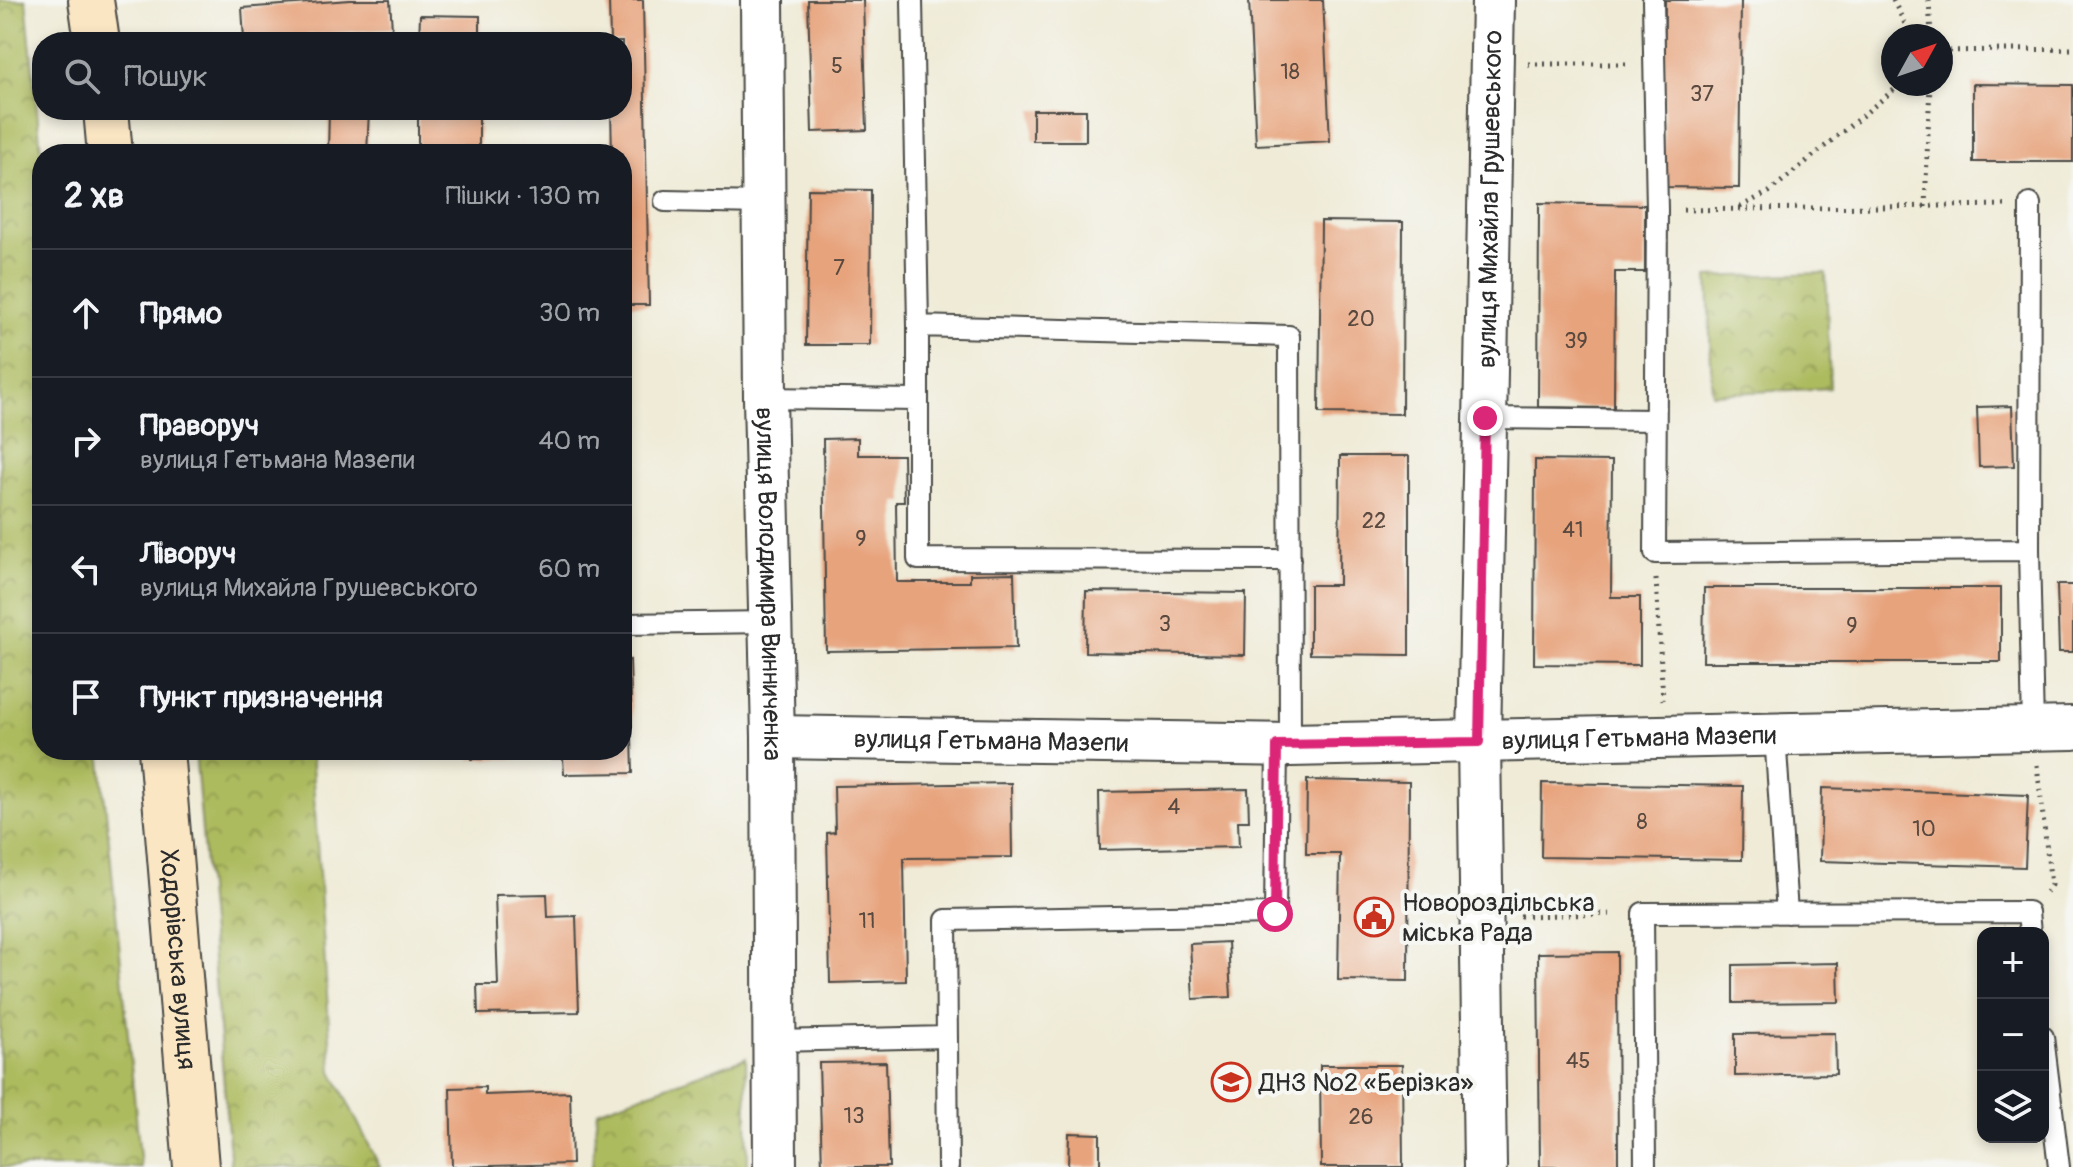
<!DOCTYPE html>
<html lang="uk">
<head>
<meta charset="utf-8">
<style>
	:root { --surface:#171b24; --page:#20242c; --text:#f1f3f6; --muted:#9ea1a6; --line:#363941 }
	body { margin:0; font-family:Pangolin,sans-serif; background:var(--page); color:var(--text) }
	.controls { position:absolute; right:24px; bottom:24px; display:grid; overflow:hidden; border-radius:16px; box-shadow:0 4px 12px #0003 }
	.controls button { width:72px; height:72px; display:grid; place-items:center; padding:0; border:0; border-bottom:2px solid var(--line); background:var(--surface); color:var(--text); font:40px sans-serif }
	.compass { position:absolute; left:1881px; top:24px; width:72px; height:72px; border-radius:50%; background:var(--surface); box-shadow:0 4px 12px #0003; rotate:50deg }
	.stop { position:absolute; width:24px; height:24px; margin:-18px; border:6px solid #db2777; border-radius:50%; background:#fff }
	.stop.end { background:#db2777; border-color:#fff; box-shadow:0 2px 8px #0008 }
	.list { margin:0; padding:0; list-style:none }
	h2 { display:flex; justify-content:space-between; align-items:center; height:104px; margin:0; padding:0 32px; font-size:34px }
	h2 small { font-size:26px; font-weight:400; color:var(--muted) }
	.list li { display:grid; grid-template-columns:52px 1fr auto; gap:24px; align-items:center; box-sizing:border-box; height:128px; padding:0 32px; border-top:2px solid var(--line) }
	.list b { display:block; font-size:30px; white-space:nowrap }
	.list p { margin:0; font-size:26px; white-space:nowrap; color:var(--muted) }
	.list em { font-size:26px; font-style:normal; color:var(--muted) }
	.icon { flex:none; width:44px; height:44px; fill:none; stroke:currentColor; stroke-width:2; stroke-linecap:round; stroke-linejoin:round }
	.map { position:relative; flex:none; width:2073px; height:1167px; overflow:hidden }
	.search { position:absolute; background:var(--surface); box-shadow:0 4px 12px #0003; left:32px; top:32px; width:600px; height:88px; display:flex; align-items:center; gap:20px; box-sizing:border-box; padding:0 28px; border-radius:32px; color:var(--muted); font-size:30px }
	.panel { position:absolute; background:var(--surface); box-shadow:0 4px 12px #0003; left:32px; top:144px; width:600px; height:616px; border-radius:32px }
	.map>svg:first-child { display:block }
	.park { fill:url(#park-crowns); stroke:#6c7344; stroke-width:2 }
	.building { fill:#e7a37c }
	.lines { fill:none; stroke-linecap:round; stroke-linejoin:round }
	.lane-casing { stroke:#484845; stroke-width:24 }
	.street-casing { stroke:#484845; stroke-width:46 }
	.secondary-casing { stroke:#484845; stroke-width:48 }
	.path { stroke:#484845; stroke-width:5; stroke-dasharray:2 6; stroke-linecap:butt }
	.lane { stroke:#fff; stroke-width:20 }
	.street { stroke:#fff; stroke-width:42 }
	.secondary { stroke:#fbe6c4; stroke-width:44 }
	.route { stroke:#db2777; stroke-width:10 }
	.labels { text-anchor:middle; stroke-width:8; stroke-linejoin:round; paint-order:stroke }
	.number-label { font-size:22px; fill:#5a493f }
	.street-label { font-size:26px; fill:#2b2b2b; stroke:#f6f6f2 }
	.poi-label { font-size:26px; fill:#2b2b2b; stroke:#f6f6f2; text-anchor:start }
</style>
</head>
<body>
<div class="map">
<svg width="2073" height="1167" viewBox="0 0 2073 1167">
	<defs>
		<pattern id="park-crowns" width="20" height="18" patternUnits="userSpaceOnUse" patternTransform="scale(2)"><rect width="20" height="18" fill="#adbb5e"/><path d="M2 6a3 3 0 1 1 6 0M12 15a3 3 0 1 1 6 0" fill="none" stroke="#8d984e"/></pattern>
	</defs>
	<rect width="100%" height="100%" fill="#f6f6f2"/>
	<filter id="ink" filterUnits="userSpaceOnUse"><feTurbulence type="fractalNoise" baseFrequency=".0125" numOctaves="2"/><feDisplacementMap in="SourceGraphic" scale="16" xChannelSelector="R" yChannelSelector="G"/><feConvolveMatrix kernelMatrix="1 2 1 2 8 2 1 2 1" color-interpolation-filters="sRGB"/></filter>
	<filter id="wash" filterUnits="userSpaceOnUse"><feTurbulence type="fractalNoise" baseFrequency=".006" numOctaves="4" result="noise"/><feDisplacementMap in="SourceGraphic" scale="32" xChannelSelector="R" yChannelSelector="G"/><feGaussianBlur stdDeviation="1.8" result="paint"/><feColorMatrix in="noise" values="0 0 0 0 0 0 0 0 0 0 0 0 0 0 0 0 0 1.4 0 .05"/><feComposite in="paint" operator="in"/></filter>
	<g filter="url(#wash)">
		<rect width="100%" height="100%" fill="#efebd7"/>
		<!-- park -->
		<path class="park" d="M 0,0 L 26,0 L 42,161 L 42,750 L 100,750 L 141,1167 L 0,1167 Z
			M 1826,273 L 1830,388 L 1712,394 L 1708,277 Z
			M 195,750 L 311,750 L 332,1071 L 380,1167 L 231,1167 Z
			M 746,1058 L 748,1167 L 592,1167 L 597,1111 Z"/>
		<g id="blocks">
			<!-- building -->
			<path class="building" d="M 350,0 L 390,0 L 392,29 L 244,40 L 242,8 Z
				M 609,0 L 643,0 L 649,305 L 622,305 L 622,154 L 612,154 L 611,110 L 622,110 L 622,42 L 610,42 Z
				M 808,0 L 863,0 L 867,130 L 812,132 Z
				M 1249,0 L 1323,0 L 1330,141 L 1256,145 Z
				M 1665,0 L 1741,0 L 1739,188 L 1663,187 Z
				M 420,15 L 480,16 L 480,42 L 419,42 Z
				M 1973,84 L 2073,85 L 2073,162 L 1973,162 Z
				M 329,110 L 369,110 L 367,154 L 328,154 Z
				M 418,110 L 479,110 L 479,147 L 418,146 Z
				M 1033,110 L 1086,110 L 1086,141 L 1033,141 Z
				M 808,189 L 871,190 L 870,345 L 806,345 Z
				M 1539,203 L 1645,205 L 1645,272 L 1615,272 L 1614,408 L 1538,407 Z
				M 1321,221 L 1403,222 L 1402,414 L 1319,413 Z
				M 2012,406 L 2014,466 L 1979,467 L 1977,407 Z
				M 858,438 L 858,455 L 903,455 L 904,502 L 896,502 L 897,582 L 970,582 L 970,574 L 1014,573 L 1016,648 L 826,651 L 823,439 Z
				M 1340,456 L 1409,456 L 1409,655 L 1310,654 L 1310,585 L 1339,585 Z
				M 1535,460 L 1612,461 L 1611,597 L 1640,597 L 1640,665 L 1534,664 Z
				M 2057,585 L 2073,585 L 2073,652 L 2059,652 Z
				M 1704,588 L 2001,588 L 2001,662 L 1703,662 Z
				M 1086,591 L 1246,593 L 1245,655 L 1085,652 Z
				M 630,660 L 633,773 L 564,774 L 563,758 L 471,759 L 470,750 L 622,750 L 622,661 Z
				M 1307,780 L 1409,782 L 1408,981 L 1338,980 L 1340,854 L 1306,854 Z
				M 1011,783 L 1012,857 L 904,858 L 906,981 L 830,983 L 827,833 L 835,832 L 834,786 Z
				M 1542,783 L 1743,786 L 1742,860 L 1541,857 Z
				M 1822,788 L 2028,795 L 2025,867 L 1820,861 Z
				M 1248,789 L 1249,821 L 1238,821 L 1239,847 L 1100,850 L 1099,792 Z
				M 547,894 L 548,917 L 576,916 L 579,1012 L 478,1014 L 477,985 L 498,985 L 495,895 Z
				M 1228,942 L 1231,997 L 1193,999 L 1190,944 Z
				M 1617,952 L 1618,1167 L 1540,1167 L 1538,953 Z
				M 1838,963 L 1839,1002 L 1733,1003 L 1733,965 Z
				M 1835,1033 L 1836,1074 L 1735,1076 L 1735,1034 Z
				M 886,1062 L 889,1167 L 822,1167 L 819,1063 Z
				M 1320,1065 L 1402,1065 L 1403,1167 L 1321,1167 Z
				M 485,1087 L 485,1095 L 570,1092 L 572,1164 L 452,1167 L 450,1088 Z
				M 1069,1133 L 1100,1134 L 1100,1167 L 1068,1167 Z"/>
		</g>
	</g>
	<g filter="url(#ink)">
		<use href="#blocks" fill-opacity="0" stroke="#484845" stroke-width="2"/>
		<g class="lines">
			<defs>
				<path id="lane" d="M 912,0 L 918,326 L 918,559 L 1290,560
					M 1653,0 L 1657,210 L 1655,553 L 2029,550
					M 665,201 L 762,203
					M 2030,204 L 2029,550 L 2033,728
					M 918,326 L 1289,336 L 1290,745
					M 765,398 L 917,400
					M 1485,418 L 1654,420
					M 622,624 L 771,622
					M 1775,735 L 1787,913
					M 2043,1037 L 2059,1167
					M 775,1041 L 947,1037
					M 948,1167 L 946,920 L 1275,914 L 1277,745
					M 1645,1167 L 1643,913 L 2028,912 L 2030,933"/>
				<g id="street">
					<path id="s1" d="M 762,0 L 765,398 L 773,737 L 775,1167"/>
					<path id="s2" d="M 773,737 L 1290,745 L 2073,728"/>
					<path id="s3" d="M 1485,1167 L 1479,742 L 1493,0"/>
				</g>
				<g id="secondary">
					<path d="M 91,0 L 97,42"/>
					<path d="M 106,110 L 110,154"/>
					<path id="s4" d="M 161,750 L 196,1167"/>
				</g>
			</defs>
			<!-- lane casing -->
			<use href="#lane" class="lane-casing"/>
			<!-- street casing -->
			<use href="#street" class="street-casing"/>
			<!-- secondary casing -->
			<use href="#secondary" class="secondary-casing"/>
			<!-- path -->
			<path class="path" d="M 1893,0 L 1904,22 L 1917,36
				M 1929,0 L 1931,36
				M 1941,51 L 2073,49
				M 1528,64 L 1626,64
				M 1740,207 L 1769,192 L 1901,84
				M 1925,207 L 1930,84
				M 1683,210 L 2005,205
				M 1656,579 L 1663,700
				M 2037,765 L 2051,885 L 2046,892
				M 1520,916 L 1614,914"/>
			<!-- lane -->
			<use href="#lane" class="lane"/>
			<!-- street -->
			<use href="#street" class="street"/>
			<!-- secondary -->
			<use href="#secondary" class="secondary"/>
		</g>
	</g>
	<g class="lines" filter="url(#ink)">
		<!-- route -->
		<path class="route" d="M 1275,914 L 1277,745 L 1479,742 L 1485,418"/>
	</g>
	<!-- icons -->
	<defs>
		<symbol id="civic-ring" viewBox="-11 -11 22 22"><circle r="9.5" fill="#f6f6f2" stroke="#c8321e" stroke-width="1.5"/><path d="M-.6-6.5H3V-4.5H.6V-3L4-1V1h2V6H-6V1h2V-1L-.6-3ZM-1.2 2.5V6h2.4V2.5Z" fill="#c8321e"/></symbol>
		<symbol id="school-ring" viewBox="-11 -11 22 22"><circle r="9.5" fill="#f6f6f2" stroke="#c8321e" stroke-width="1.5"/><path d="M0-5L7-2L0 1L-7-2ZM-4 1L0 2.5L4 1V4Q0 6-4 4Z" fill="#c8321e"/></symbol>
	</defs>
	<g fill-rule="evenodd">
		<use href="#civic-ring" x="1352" y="895" width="44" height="44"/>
		<use href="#school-ring" x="1209" y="1060" width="44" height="44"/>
	</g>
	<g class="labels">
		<!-- number labels -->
		<g class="number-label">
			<text x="837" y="73">5</text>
			<text x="1290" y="79">18</text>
			<text x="1702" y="101">37</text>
			<text x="839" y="275">7</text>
			<text x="1361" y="326">20</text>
			<text x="1576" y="348">39</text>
			<text x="1374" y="528">22</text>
			<text x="1573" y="537">41</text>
			<text x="861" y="546">9</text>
			<text x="1165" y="631">3</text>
			<text x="1852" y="633">9</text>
			<text x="1174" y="814">4</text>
			<text x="1642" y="829">8</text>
			<text x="1924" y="836">10</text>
			<text x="867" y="928">11</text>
			<text x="1578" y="1068">45</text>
			<text x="854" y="1123">13</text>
			<text x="1361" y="1124">26</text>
		</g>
		<!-- street labels -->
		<g class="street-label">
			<text dy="9" stroke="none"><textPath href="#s3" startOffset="968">вулиця Михайла Грушевського</textPath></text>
			<text dy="9" stroke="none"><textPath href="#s1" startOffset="584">вулиця Володимира Винниченка</textPath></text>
			<text dy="9" stroke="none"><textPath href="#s2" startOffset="866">вулиця Гетьмана Мазепи</textPath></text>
			<text dy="9" stroke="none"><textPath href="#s2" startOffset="218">вулиця Гетьмана Мазепи</textPath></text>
			<text dy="9" stroke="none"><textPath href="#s4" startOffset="210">Ходорівська вулиця</textPath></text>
		</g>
		<!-- poi labels -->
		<g class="poi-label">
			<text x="1402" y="911">Новороздільська<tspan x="1402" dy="30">міська Рада</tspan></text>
			<text x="1259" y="1091">ДНЗ №2 «Берізка»</text>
		</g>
	</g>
</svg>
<div class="controls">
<button>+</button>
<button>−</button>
<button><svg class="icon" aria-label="layers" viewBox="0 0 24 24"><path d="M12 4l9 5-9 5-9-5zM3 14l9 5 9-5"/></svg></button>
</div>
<svg class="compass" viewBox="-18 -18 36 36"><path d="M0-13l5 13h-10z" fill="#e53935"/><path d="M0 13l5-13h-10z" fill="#9ea1a6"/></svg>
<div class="stop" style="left:1275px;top:914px"></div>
<div class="stop end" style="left:1485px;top:418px"></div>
<div class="search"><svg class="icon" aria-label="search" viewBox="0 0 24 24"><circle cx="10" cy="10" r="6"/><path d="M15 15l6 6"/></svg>Пошук</div>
<section class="panel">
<h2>2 хв<small>Пішки · 130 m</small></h2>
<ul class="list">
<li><svg class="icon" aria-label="ahead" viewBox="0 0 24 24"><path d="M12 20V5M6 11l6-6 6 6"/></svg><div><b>Прямо</b></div><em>30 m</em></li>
<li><svg class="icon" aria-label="right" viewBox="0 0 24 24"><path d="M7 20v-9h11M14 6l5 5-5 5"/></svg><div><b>Праворуч</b><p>вулиця Гетьмана Мазепи</p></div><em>40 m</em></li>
<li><svg class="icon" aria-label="left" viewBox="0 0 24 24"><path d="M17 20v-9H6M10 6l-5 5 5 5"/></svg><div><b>Ліворуч</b><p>вулиця Михайла Грушевського</p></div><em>60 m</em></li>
<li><svg class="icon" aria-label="arrive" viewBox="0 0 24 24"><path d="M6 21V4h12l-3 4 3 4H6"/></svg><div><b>Пункт призначення</b></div></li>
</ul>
</section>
</div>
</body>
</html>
